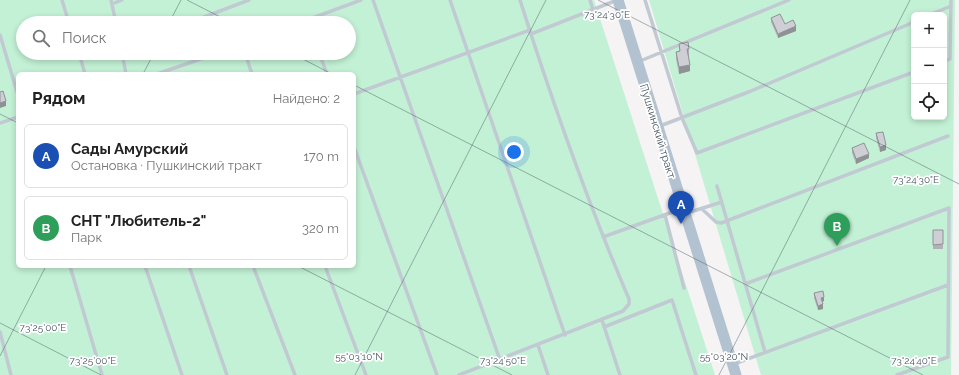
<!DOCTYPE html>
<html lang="ru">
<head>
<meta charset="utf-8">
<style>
	:root { --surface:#fff; --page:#f6f6f6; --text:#222; --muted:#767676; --line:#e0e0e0; --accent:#1a73e8 }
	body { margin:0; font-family:Raleway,sans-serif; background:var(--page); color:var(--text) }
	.controls { position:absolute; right:12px; top:12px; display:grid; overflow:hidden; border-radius:6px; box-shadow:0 2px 6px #0003 }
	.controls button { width:36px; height:36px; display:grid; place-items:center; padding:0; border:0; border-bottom:1px solid var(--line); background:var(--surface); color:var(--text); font:20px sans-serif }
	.you { position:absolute; left:514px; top:152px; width:14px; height:14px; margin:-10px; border:3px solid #fff; border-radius:50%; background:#1a73e8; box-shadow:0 0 0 6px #1a73e833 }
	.badge { display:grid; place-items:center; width:26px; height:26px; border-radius:50%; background:var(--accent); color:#fff; font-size:13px; font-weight:700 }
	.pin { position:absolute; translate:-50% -33px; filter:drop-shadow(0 1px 2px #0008) }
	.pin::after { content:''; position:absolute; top:21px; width:14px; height:12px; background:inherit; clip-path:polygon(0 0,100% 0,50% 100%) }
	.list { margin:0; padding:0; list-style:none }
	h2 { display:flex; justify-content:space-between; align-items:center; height:52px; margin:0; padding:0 16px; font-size:17px }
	h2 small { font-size:13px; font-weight:400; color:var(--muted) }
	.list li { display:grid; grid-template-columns:26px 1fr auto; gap:12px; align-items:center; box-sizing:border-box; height:64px; margin:0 8px 8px; padding:0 8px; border:1px solid var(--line); border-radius:6px }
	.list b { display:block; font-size:15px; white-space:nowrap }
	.list p { margin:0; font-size:13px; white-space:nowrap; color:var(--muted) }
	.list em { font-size:13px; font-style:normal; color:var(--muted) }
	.icon { flex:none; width:22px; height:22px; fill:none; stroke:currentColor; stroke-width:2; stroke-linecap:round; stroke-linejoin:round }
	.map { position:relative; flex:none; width:959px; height:375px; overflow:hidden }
	.search { position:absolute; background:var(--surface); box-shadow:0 2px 6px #0003; left:16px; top:16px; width:340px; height:44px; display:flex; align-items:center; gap:10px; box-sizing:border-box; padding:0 14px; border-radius:22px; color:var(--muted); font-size:15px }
	.panel { position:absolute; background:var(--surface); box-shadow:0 2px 6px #0003; left:16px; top:72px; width:340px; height:196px; border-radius:6px }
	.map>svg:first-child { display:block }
	.green { fill:#c3f1d5; fill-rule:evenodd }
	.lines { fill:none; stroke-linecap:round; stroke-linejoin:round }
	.service { stroke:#c1cad2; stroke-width:3.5 }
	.primary { stroke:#b3c2d1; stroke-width:11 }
	.wall { fill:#b0b2b7 }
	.shaded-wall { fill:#909195 }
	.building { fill:#cdcfd5; stroke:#909195 }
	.ticks { fill:none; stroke:#4a5661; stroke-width:1; stroke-opacity:0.45 }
	.labels { text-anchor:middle; stroke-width:3.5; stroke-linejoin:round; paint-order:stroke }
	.street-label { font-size:11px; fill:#4a5661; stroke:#fff }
	.ticks-label { font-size:10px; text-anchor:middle; fill:#4a5661; stroke:#fff; stroke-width:3.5; stroke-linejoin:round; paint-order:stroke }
</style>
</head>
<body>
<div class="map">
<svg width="959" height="375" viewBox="0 0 959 375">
	<rect width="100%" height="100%" fill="#f5f3f3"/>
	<!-- green -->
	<path class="green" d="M 0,0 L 594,0 L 715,375 L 0,375 ZM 23,23 L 349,23 L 349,53 L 23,53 ZM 18,74 L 354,74 L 354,266 L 18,266 Z
		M 649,0 L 955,0 L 951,375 L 761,375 ZM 914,15 L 944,15 L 944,117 L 914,117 Z"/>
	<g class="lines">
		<!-- service -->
		<path class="service" d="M 62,0 L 69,23
			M 111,0 L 116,23
			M 373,0 L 500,360
			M 450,0 L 565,335
			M 590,0 L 593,10
			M 645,0 L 682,118 L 697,153 L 914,72
			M 112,4 L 122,0
			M 929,15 L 951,6
			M 188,23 L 249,0
			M 299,23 L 361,0
			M 531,34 L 617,0
			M 0,35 L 18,95
			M 79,53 L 85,74
			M 122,53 L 126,74
			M 245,53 L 252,74
			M 319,53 L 327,74
			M 640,61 L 789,0
			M 944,61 L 950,59 L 951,0
			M 157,74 L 218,53
			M 354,94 L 530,30
			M 0,123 L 18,117
			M 660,126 L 751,91 L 914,22
			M 354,147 L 437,375
			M 717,186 L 765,352
			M 702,209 L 716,222 L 721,223 L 948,136
			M 687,213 L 722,202
			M 665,215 L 684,288
			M 603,237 L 681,209
			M 70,266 L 102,375
			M 145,266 L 182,375
			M 189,266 L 227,375
			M 253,266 L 295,375
			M 325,266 L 366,375
			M 745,284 L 949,208 L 948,357 L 897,375
			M 602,320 L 620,375
			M 604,327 L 672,300 L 696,375
			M 0,332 L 11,375
			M 538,345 L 548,375
			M 734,364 L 948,285
			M 459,375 L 623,311 L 629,304 L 629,299 C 587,201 552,101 520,0"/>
		<!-- primary -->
		<path class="primary" d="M 618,0 L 736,375"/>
	</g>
	<!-- wall -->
	<path class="wall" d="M 771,18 L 785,24 L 796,31 L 778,38 L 771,22 Z
		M 679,44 L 689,49 L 689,56 L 688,56 L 690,71 L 679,74 L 676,59 L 676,52 L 679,51 Z
		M 876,133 L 886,150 L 880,152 L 876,138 Z
		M 852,148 L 869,158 L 856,164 L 852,153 Z
		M 933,230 L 943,230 L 943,249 L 933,249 Z
		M 814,293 L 824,301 L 822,302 L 823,309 L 818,310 L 814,298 Z"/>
	<!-- shaded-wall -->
	<path class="shaded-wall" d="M 796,26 L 796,31 L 778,38 L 778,34 Z
		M 690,65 L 690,71 L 679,74 L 679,67 Z
		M 6,101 L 6,106 L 0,108 L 0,103 Z
		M 886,145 L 886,150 L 880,152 L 880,147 Z
		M 869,154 L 869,158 L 856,164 L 856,159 Z
		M 824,297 L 824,301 L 821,302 L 821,298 Z
		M 823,304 L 823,309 L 818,310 L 818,306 Z"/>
	<!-- building -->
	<path class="building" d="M 780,14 L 785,24 L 793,20 L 796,26 L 778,34 L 771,18 Z
		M 688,42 L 689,49 L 687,49 L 690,65 L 679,67 L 676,52 L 680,51 L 679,44 Z
		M 3,91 L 6,101 L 0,103 L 0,92 Z
		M 883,132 L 886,145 L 880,147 L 876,133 Z
		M 864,143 L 869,154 L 856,159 L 852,148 Z
		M 933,230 L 943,230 L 943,244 L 933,245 Z
		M 823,291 L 824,297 L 821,298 L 823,304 L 818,306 L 814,293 Z"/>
	<!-- ticks -->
	<path class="ticks" d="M 187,0 L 232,23M 598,0 L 959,184M 169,23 L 181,0M 291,53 L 332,74M 143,74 L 154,53M 354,85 L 923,375M 0,114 L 18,123M 298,266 L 512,375M 0,323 L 101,375M 0,356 L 46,266M 355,375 L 546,0M 719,375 L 910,0"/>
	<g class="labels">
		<!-- street labels -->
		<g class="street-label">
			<text transform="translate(658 131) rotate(73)" y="4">Пушкинский тракт</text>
		</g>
	</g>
	<g class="ticks-label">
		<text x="607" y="18">73°24'30"E</text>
		<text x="916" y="183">73°24'30"E</text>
		<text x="43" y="331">73°25'00"E</text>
		<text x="359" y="360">55°03'10"N</text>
		<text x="724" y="360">55°03'20"N</text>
		<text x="93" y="364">73°25'00"E</text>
		<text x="503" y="364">73°24'50"E</text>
		<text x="914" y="364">73°24'40"E</text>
	</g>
</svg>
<div class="controls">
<button>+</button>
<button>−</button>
<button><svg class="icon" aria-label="locate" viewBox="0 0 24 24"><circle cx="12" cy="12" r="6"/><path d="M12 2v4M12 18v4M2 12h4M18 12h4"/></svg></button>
</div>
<div class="you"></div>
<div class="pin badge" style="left:681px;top:224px;background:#1a4fb4">A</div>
<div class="pin badge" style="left:837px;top:246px;background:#2e9e5b">B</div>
<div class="search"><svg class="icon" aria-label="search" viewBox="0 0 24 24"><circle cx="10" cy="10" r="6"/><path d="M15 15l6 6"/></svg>Поиск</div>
<section class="panel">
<h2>Рядом<small>Найдено: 2</small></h2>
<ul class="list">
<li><span class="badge" style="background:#1a4fb4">A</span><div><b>Сады Амурский</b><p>Остановка · Пушкинский тракт</p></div><em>170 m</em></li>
<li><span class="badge" style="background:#2e9e5b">B</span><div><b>СНТ &quot;Любитель-2&quot;</b><p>Парк</p></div><em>320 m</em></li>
</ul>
</section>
</div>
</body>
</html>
